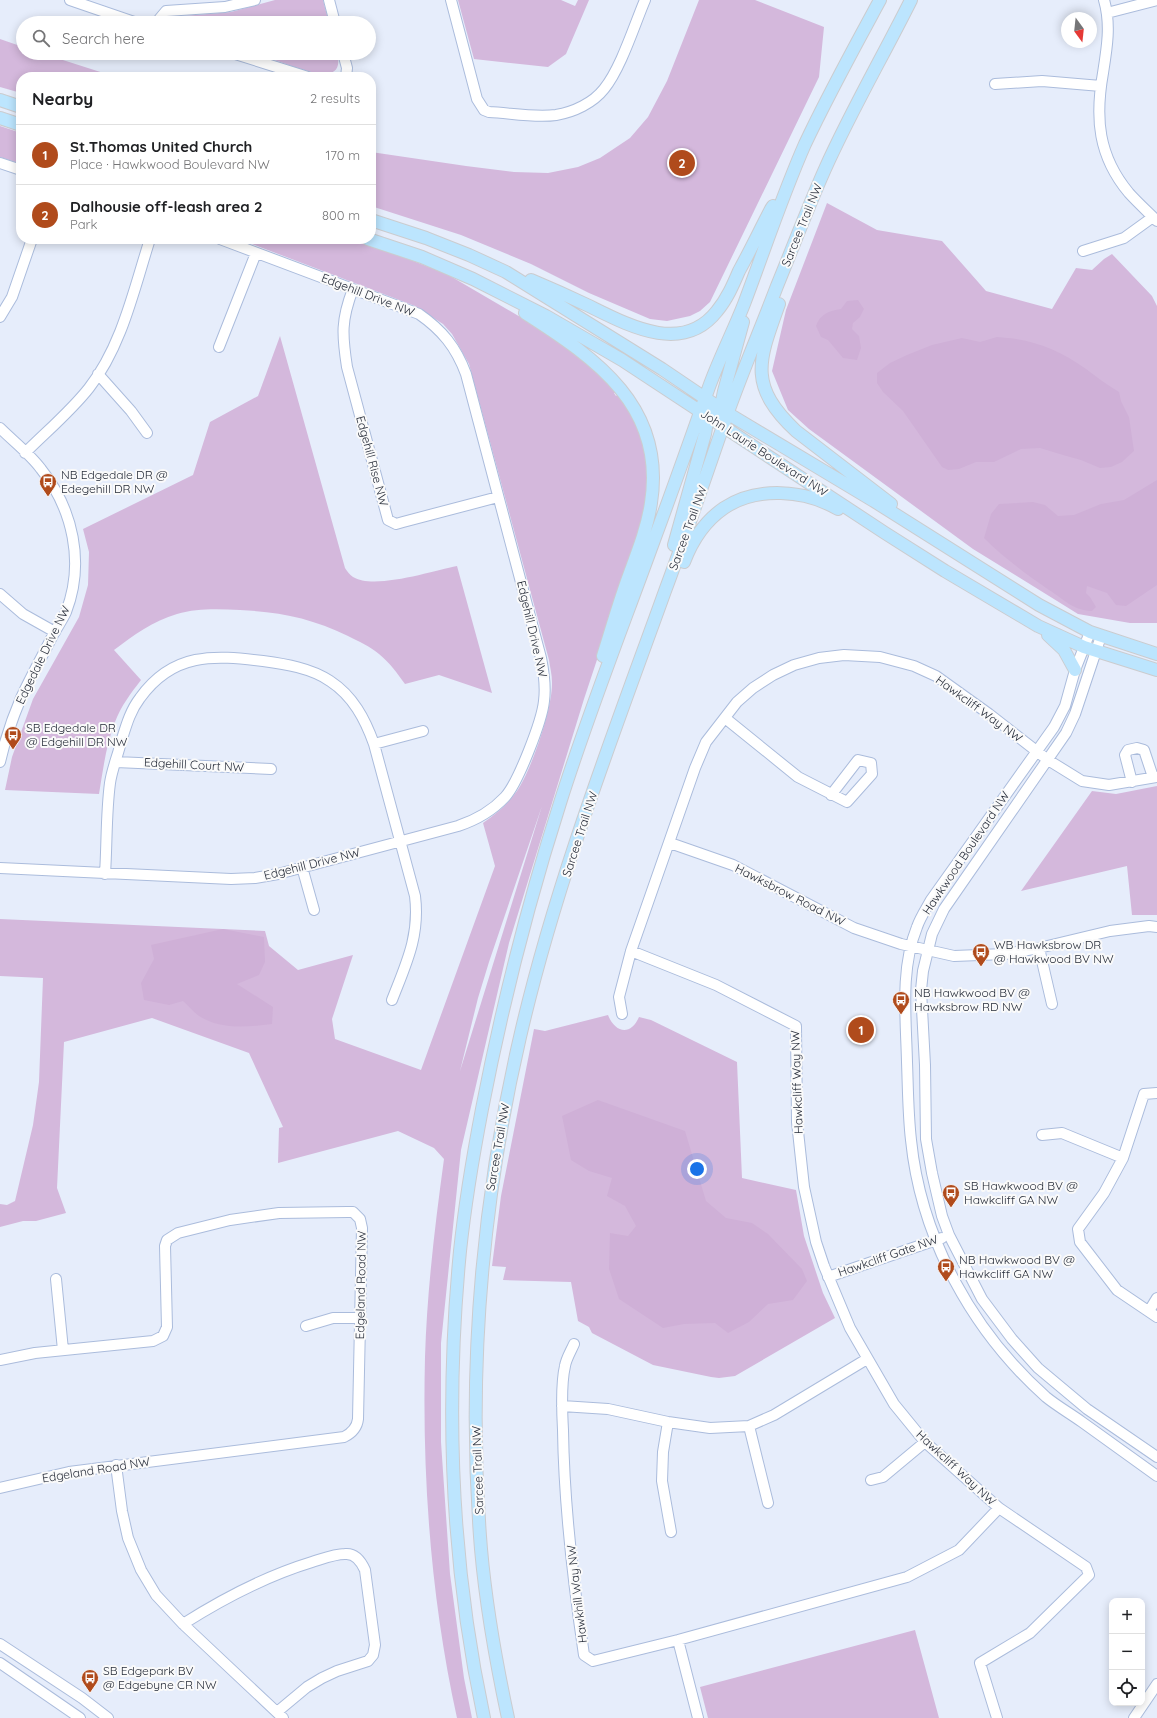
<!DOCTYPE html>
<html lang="en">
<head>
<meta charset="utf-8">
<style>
	:root { --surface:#fff; --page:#f6f6f6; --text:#202124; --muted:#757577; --line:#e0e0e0; --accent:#b04b1c }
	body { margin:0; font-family:Quicksand,sans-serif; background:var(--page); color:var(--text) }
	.controls { position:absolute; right:12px; bottom:12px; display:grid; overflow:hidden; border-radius:8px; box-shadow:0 2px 10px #0003 }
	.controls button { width:36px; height:36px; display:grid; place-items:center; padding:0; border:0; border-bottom:1px solid var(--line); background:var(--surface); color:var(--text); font:20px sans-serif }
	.compass { position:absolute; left:1061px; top:12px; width:36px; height:36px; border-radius:50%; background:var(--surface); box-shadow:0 2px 10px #0003; rotate:165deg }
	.you { position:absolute; left:697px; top:1169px; width:14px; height:14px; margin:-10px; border:3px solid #fff; border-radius:50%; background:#1a73e8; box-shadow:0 0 0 6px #1a73e833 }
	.badge { display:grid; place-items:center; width:26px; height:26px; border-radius:50%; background:var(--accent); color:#fff; font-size:13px; font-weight:700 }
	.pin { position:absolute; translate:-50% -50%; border:2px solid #fff; box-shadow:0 1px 4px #0006 }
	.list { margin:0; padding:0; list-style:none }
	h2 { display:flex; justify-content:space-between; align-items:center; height:52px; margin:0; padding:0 16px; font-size:17px }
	h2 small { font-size:13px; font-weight:400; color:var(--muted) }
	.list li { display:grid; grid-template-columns:26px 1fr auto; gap:12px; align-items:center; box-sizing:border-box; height:60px; padding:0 16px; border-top:1px solid var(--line) }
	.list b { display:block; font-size:15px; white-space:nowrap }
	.list p { margin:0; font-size:13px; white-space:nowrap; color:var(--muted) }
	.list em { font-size:13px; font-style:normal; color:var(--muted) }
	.icon { flex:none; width:22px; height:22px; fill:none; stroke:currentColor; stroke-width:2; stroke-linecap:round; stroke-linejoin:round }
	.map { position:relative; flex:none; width:1157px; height:1718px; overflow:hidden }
	.search { position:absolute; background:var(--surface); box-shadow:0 2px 10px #0003; left:16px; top:16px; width:360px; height:44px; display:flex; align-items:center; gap:10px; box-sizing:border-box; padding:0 14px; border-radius:22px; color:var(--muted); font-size:15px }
	.panel { position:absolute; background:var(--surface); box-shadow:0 2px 10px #0003; left:16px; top:72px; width:360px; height:172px; border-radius:16px }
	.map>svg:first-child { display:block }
	.green { fill:#d4b8dc; fill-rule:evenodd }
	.forest { fill:#cfb0d7 }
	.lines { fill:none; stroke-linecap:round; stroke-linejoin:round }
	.minor-casing { stroke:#abbcdc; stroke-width:12 }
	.major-casing { stroke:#cbcccf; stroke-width:14 }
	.minor { stroke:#fff; stroke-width:10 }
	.major { stroke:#bce5fe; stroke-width:12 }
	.labels { text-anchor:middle; stroke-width:4; stroke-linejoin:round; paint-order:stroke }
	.street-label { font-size:12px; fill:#262c39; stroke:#fafafa }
	.poi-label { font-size:12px; fill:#262c39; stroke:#fafafa; text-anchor:start }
</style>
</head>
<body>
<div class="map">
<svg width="1157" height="1718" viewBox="0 0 1157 1718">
	<rect width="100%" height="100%" fill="#e6edfb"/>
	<!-- green -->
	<path class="green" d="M 275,0 L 323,0 L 329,23 L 179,23 L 184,16 L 231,12 Z
		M 458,0 L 561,0 L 575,6 L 578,0 L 589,0 L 566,54 L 548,67 L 474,59 Z
		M 699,0 L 755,0 L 824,27 L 819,77 L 710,302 L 700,311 L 690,316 L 667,321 L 650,319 L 589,293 L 531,264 L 461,235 L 371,206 L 371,152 L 466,166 L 514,172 L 548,173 L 578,167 L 600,158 L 630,138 L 648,117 L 667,81 Z
		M 0,39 L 23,47 L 23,53 L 41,53 L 116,77 L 21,77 L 21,93 L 0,87 Z
		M 253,53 L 337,53 C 346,87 305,70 289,65 C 277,61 265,57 253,53 Z
		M 0,126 L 21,133 L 21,164 L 0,157 Z
		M 827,203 L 877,230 L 942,241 L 986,291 L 1052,309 L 1076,268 L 1092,270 L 1104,259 L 1112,254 L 1152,296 L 1157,306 L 1157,623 L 1130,623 L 1078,614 L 973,549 L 809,429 L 788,410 L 772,371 L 786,310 Z
		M 239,239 L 355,239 L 445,273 L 522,318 L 585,360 L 617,391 L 614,393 L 616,396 L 619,394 L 640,426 L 648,464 L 647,500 L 637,539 L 584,699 L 509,943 L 461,1150 L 441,1343 L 441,1442 L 450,1574 L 464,1678 L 472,1718 L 457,1718 C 431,1600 422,1478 425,1357 C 427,1291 435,1225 444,1159 L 434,1148 L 398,1131 L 278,1163 L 279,1128 L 283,1127 L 249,1053 L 152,1018 L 64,1042 L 57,1188 L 66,1213 L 36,1221 L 23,1221 L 0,1227 L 0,1204 L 7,1205 L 15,1201 L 33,1125 L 39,1082 L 43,978 L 0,976 L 0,919 L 265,931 L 269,946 L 298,970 L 353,955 L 332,1019 L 335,1039 L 421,1070 L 495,866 L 483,823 C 496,814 508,804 517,791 C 531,771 553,707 552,682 C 552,675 550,667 549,660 L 469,364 L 452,334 L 443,324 L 415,306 ZM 542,806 L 460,1071 L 478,998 L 489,962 Z
		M 280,336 L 345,568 C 347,571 350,575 353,577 C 374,590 432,571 457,566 L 492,693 L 439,675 L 405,684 C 397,673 390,663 379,654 C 371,647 358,641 348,636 C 311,618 281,612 240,610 C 219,609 197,608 177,614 C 153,621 134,635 114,650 L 141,680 C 131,693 121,706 115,722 C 106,745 103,770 99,794 L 5,790 L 12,757 L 33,699 L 79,617 L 88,585 L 89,552 L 83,529 L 193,475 L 210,422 L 258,396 Z
		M 1157,786 L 1157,915 L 1132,915 L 1127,866 L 1021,891 L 1092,791 L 1116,794 Z
		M 608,1015 C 615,1033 631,1036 639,1017 L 651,1020 L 737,1062 L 742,1178 L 796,1190 L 804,1236 L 823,1293 L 835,1318 L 735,1376 L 719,1378 L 711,1377 L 653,1365 L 592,1333 L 589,1327 L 578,1321 L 571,1282 L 503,1280 L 506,1267 L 492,1266 L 501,1196 L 534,1029 L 545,1031 Z
		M 915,1630 L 939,1718 L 708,1718 L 700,1687 Z"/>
	<!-- forest -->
	<path class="forest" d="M 858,300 L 864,309 L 860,317 L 853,323 L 852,329 L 859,336 L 861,348 L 857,360 L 843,358 L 828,340 L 821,337 L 816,326 C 820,314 829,311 841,309 L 847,301 Z
		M 997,337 C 1032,339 1058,349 1086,369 C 1097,377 1107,385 1119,392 L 1121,401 L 1129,417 L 1134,451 L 1122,462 L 1111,467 L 1100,468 L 1081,460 L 1063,455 L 1040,448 L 1021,449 L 994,462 L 976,462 L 959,469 L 948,470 L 942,467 L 903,411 L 883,392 L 877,383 L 877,373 L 890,363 L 907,355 L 932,345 L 962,338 L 980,342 Z
		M 1157,480 L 1157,585 L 1126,606 L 1116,605 L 1107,593 L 1087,586 L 1086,593 L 1090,597 L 1096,607 L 1092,611 C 1072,610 1065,600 1049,590 C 1026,574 1004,558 984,538 L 991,514 L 999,504 L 1033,502 L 1045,505 L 1058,516 L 1074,515 L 1101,504 L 1124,500 Z
		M 223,929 L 264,937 L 265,962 L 259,975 L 237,984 L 273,1007 L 272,1024 C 247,1027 221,1030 199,1016 C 193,1012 188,1005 183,1001 L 169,1005 L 144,1000 L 141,983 L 154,959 L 151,945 Z
		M 598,1100 L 685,1131 L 706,1201 L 726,1218 L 752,1223 L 768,1234 L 802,1269 L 807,1281 L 793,1300 L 768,1304 L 749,1322 L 728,1333 L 715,1323 L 684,1324 L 663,1328 L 619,1299 L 609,1269 L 610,1233 L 628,1236 L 636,1226 L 625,1206 L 607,1196 L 612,1178 L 589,1171 L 571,1160 L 562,1116 Z"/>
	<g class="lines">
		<defs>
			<path id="minor" d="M 70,0 L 137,23
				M 329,0 L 335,23
				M 451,0 L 477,99 L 484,110 L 489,112 C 510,113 535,118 556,115 C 574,112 593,103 604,89 C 621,68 634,26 645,0
				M 1104,0 C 1111,24 1107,48 1103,73 C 1095,118 1098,156 1129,193 C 1138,203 1148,212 1157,221
				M 1107,13 L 1157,0
				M 156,23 L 166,11 L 225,7 L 255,0
				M 232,53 L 308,77
				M 343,53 L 347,68 L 346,77
				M 995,84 L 1042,81 L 1101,86
				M 0,163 L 21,170
				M 1083,251 L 1124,238 L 1153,217
				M 353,289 C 341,320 342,335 347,367 L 388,520 L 396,524 L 403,522 L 498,497
				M 0,317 L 12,297 L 32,239
				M 219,347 L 256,253
				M 98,374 L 131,411 L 147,433
				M 0,428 C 13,441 30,454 41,469 C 73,509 85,563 66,612 C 63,619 58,626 54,633 C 43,655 31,676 21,698 C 12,719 5,740 0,762
				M 25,453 C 46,432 71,411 89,388 C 122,346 134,289 150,239
				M 0,594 L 23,614 L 55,632
				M 1090,632 L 1075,670 L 1065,706 L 1054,727 L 931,900 C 926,909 920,918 917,927 C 900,969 906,1018 907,1062 C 908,1088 908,1114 911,1140 C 921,1239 973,1332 1046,1397 C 1057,1406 1071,1414 1082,1422 C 1107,1440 1132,1458 1157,1476
				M 1101,636 L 1075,714 L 1066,733 L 944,909 L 932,934 L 923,971 L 921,990 L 925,1065 L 926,1139 L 932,1173 L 942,1216 L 949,1235 L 982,1299 L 1012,1339 L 1038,1368 L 1087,1409 L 1157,1457
				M 725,718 L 798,777 L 847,802 L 872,774 L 871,763 L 858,760 L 831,795
				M 374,744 L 423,731
				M 116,762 L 271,769
				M 1132,782 L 1125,755 L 1128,750 L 1137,748 L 1144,750 L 1153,777
				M 670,843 L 733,865 L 854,928 L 901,944 L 954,956 L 1005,954 L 1039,948 L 1110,931 L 1149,926 L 1157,927
				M 302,867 L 314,910
				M 0,868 L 231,879 L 255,878 L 278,874 L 458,826 C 476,820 492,811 505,797 C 518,783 542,721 544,701 C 546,686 544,673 541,658 L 466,374 C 456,347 442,330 419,314 L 220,239
				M 105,874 C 107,844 106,813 110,783 C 112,769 118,755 121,742 C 126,726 130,711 140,698 C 173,652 214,655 263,661 C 285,664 311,668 330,681 C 353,696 365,719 374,744 L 415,896 C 420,936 406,964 392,1000
				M 1039,948 L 1052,1004
				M 631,951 L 716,985 L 796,1026 L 797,1122 L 804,1187 L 816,1242 L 824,1266 L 850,1328 L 894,1404 L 925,1442 L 999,1508 L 1086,1567 L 1089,1575 L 1030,1633 L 980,1663 L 997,1718
				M 622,1014 L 619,997 L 631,951 L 695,768 L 706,742 L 737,702 L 753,688 L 773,675 L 794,665 L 819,658 L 844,655 L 880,657 L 914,666 L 936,676 L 989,714 L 1048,760 L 1082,781 L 1109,785 L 1157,777
				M 1157,1093 L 1144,1094 L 1123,1158 L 1104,1193 L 1078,1229 L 1080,1242 L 1117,1290 L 1157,1317
				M 1042,1135 L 1062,1133 L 1123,1158
				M 828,1277 L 942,1238
				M 56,1279 L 63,1350
				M 1149,1311 L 1157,1298
				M 306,1326 L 333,1318 L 360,1318
				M 574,1344 C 571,1351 566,1359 565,1366 C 561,1383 562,1412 563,1430 C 564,1505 573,1581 584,1655 L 593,1661 L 678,1640 L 907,1577 L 959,1550 L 999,1508
				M 0,1360 L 35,1353 L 153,1341 L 163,1336 L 167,1327 L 165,1246 L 167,1240 L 178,1233 L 230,1220 L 279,1213 L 348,1212 L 353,1212 L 360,1219 L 362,1228 L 358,1419 C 357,1428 352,1433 344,1437 L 69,1472 L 0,1488
				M 562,1406 L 608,1409 L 668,1422 L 710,1428 L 749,1426 L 774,1415 L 867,1359
				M 668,1422 L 663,1452 L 662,1481 L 671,1532
				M 749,1426 L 768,1503
				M 116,1465 L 122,1511 L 128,1538 L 141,1570 L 156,1595 L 183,1624 L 283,1718
				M 871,1480 L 883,1477 L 925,1442
				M 183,1624 C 224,1598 266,1576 312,1562 C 322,1559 334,1554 345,1554 C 355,1553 361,1561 365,1570 L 375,1645 L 373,1655 L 368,1661 L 337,1671 L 322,1678 L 307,1687 L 277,1712
				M 678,1640 L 698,1718
				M 0,1644 L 82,1698 L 108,1718
				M 0,1663 L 80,1718
				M 1134,1718 L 1157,1684"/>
			<path id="major" d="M 0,100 L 21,107
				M 0,118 L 21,125
				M 371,220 L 426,238 L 469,255 L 506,272 L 662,369 L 727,413 L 874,501 L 1039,605 L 1090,632 L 1157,654
				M 368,239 L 422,257 L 473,279 L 546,316 L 622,360 L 885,533 L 945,571 L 1038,626 L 1084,647 L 1157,670
				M 531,280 C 550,288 568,296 587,305 C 626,324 682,356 717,311 C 727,299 733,285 739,271 C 750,251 760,230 771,209 L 773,206
				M 779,304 C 759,360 747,385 796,431 L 891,504
				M 525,313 C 597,359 666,407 651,503 C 647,530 636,556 627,581 C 618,606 611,631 603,656
				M 719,416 L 724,391 L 743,322
				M 674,545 L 705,434 L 709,410
				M 684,562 C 692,541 705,521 724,508 C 757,486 805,490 838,509
				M 1048,635 L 1064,650 L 1075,670
				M 484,1718 C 451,1565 445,1407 460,1251 C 465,1204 473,1156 482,1109 C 502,1006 528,903 560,803 C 588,714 622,628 654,540 C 673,489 691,438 709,387 C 719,359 733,332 744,304 C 764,251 782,196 805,144 C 828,95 854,48 880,0
				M 508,1718 C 496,1662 486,1606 481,1549 C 467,1377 481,1205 520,1037 C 555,885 612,738 665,591 C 687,532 707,472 728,412 C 743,370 761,328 777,286 C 793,247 808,207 825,169 C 851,111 883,56 911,0"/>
		</defs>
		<!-- minor casing -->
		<use href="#minor" class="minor-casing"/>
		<!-- major casing -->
		<use href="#major" class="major-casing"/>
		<!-- minor -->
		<use href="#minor" class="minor"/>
		<!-- major -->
		<use href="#major" class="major"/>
	</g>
	<!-- icons -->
	<defs>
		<symbol id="bus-pin" viewBox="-11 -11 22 30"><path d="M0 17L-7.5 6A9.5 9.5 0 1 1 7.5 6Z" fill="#b04b1c" stroke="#fafafa"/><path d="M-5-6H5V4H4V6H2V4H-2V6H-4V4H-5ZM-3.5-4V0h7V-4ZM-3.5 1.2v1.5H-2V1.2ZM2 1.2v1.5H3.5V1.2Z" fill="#fff"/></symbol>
	</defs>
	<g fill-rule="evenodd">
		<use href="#bus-pin" x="38" y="472" width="20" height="27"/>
		<use href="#bus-pin" x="3" y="725" width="20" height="27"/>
		<use href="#bus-pin" x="971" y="942" width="20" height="27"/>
		<use href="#bus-pin" x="891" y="990" width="20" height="27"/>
		<use href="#bus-pin" x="941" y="1183" width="20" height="27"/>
		<use href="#bus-pin" x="936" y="1257" width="20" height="27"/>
		<use href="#bus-pin" x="80" y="1668" width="20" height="27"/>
	</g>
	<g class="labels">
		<!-- street labels -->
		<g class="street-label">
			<text transform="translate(802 225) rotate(-68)" y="4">Sarcee Trail NW</text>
			<text transform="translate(368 295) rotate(21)" y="4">Edgehill Drive NW</text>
			<text transform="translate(764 453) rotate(33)" y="4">John Laurie Boulevard NW</text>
			<text transform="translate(372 461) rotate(75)" y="4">Edgehill Rise NW</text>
			<text transform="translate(688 528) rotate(-70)" y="4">Sarcee Trail NW</text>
			<text transform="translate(532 629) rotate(77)" y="4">Edgehill Drive NW</text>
			<text transform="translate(43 655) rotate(-64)" y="4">Edgedale Drive NW</text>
			<text transform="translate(979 709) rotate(36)" y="4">Hawkcliff Way NW</text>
			<text transform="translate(194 765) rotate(3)" y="4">Edgehill Court NW</text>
			<text transform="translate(580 834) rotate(-72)" y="4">Sarcee Trail NW</text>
			<text transform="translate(966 853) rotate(-56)" y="4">Hawkwood Boulevard NW</text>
			<text transform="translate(312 864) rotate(-14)" y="4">Edgehill Drive NW</text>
			<text transform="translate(790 895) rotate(27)" y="4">Hawksbrow Road NW</text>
			<text transform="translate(797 1082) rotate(-92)" y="4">Hawkcliff Way NW</text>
			<text transform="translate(498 1147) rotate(-80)" y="4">Sarcee Trail NW</text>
			<text transform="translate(888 1256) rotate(-19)" y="4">Hawkcliff Gate NW</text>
			<text transform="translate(361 1285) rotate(-89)" y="4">Edgeland Road NW</text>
			<text transform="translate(956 1468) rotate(43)" y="4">Hawkcliff Way NW</text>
			<text transform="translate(96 1470) rotate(-9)" y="4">Edgeland Road NW</text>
			<text transform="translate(478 1470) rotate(-92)" y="4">Sarcee Trail NW</text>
			<text transform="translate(577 1594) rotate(-97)" y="4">Hawkhill Way NW</text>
		</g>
		<!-- poi labels -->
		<g class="poi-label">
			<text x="61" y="479">NB Edgedale DR @<tspan x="61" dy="14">Edegehill DR NW</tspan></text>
			<text x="26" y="732">SB Edgedale DR<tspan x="26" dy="14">@ Edgehill DR NW</tspan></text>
			<text x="994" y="949">WB Hawksbrow DR<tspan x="994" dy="14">@ Hawkwood BV NW</tspan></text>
			<text x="914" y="997">NB Hawkwood BV @<tspan x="914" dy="14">Hawksbrow RD NW</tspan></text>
			<text x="964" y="1190">SB Hawkwood BV @<tspan x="964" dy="14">Hawkcliff GA NW</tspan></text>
			<text x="959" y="1264">NB Hawkwood BV @<tspan x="959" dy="14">Hawkcliff GA NW</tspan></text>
			<text x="103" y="1675">SB Edgepark BV<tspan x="103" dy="14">@ Edgebyne CR NW</tspan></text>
		</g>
	</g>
</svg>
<div class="controls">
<button>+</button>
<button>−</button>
<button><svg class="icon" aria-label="locate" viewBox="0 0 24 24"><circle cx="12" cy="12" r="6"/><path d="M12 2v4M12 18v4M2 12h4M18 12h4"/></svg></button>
</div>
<svg class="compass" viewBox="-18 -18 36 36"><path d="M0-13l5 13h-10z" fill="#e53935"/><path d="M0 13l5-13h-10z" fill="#757577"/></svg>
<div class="you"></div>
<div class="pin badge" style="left:861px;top:1030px">1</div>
<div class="pin badge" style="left:682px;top:163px">2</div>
<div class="search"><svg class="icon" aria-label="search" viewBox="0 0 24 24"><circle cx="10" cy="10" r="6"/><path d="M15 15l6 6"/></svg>Search here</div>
<section class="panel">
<h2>Nearby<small>2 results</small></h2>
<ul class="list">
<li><span class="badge">1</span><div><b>St.Thomas United Church</b><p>Place · Hawkwood Boulevard NW</p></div><em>170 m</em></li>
<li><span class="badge">2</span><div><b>Dalhousie off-leash area 2</b><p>Park</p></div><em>800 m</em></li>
</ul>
</section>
</div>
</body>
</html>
